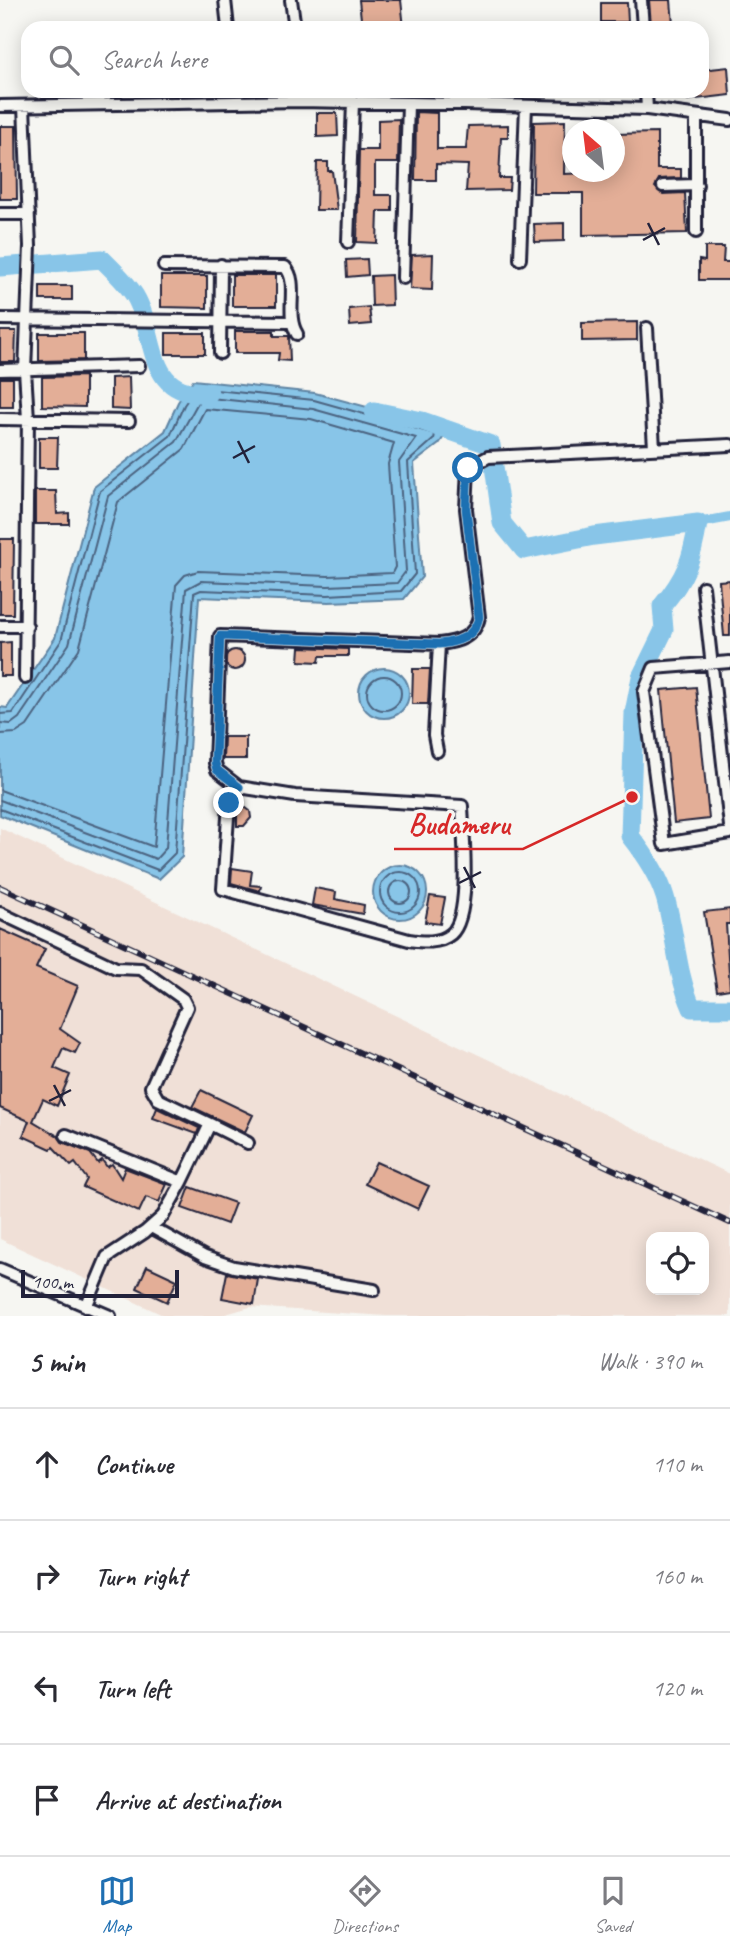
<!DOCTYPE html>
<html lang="en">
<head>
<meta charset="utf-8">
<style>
	:root { --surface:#fff; --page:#f2f2f3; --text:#2b2b33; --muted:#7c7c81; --line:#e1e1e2; --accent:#1f6fb2 }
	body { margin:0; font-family:Caveat,sans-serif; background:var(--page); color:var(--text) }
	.controls { position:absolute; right:21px; bottom:21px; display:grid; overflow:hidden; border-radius:14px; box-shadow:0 4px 18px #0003 }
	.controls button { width:63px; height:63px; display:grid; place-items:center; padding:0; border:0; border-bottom:2px solid var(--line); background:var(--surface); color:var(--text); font:35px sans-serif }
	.compass { position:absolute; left:562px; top:119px; width:63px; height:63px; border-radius:50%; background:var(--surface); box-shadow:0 4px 18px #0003; rotate:332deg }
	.scale { position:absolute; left:21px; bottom:18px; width:158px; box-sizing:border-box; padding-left:7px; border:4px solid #22223b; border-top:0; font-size:19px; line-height:24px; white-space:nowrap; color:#22223b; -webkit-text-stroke:5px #f6f6f2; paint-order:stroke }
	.stop { position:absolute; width:21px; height:21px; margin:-16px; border:5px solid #1f6fb2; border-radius:50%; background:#fff }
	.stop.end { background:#1f6fb2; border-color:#fff; box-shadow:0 2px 7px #0008 }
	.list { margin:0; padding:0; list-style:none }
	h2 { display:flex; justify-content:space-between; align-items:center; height:91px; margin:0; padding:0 28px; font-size:30px }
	h2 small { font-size:23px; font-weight:400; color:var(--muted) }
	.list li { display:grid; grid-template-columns:46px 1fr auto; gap:21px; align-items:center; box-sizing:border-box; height:112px; padding:0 28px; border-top:2px solid var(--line) }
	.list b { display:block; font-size:26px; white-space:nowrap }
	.list em { font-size:23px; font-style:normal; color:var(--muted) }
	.icon { flex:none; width:38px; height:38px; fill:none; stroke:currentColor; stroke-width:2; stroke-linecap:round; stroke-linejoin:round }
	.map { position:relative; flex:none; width:730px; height:1316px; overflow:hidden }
	.search { position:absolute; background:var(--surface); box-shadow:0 4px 18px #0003; left:21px; right:21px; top:21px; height:77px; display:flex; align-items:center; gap:18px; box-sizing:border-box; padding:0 24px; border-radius:21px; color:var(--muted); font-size:26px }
	.sheet { height:539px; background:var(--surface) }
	nav { display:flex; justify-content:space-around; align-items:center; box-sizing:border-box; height:98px; border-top:2px solid var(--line); background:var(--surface); font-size:19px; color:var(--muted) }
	nav a { display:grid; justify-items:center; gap:4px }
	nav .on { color:var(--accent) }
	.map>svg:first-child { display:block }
	.built { fill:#f0e0d7; fill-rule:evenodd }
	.water { fill:#88c5e8; stroke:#5f84a3; stroke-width:2 }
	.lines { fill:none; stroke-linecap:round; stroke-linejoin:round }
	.shore { stroke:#4b6380; stroke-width:2 }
	.canal { stroke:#88c5e8; stroke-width:10 }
	.river { stroke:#88c5e8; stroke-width:19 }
	.building { fill:#e3ae97; stroke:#22223b; stroke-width:2 }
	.minor-casing { stroke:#22223b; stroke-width:16 }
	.minor { stroke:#f6f6f2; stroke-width:10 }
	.rail-casing { stroke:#22223b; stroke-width:6 }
	.rail { stroke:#f6f6f2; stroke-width:3.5; stroke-dasharray:10; stroke-linecap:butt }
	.route { stroke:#1f6fb2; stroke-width:9 }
	.ticks { fill:none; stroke:#22223b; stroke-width:2.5 }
	.leader { fill:none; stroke:#d62828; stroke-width:2.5 }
	.callout-dot { fill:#d62828; stroke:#f6f6f2; stroke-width:2.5 }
	.callout-label { font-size:30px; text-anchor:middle; font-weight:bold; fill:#d62828; stroke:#f6f6f2; stroke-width:7; stroke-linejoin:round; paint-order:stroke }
</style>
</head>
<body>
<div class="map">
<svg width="730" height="1316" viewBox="0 0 730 1316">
	<rect width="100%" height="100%" fill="#f6f6f2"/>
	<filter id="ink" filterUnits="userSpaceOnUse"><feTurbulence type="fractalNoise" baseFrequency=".0143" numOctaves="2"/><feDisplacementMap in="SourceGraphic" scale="14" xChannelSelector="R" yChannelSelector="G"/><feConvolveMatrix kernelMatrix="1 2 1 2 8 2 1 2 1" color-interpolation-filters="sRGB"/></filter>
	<g filter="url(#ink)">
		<!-- built -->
		<path class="built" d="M 0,828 L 730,1174 L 730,1316 L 386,1316 L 250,1307 L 219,1316 L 165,1316 L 0,1239 ZM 651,1237 L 704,1237 L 704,1290 L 651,1290 Z"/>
		<!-- water -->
		<path class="water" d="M 193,380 L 315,393 L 449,429 L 439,444 L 414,463 L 422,577 L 404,599 L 329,602 L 199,597 L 182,857 L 159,879 L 0,815 L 0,707 L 7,708 L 55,638 L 94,487 L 165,431 L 178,402 Z
			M359 693a25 25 0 1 1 50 0a25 25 0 1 1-50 0Z
			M373 892a27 27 0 1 1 54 0a27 27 0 1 1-54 0Z"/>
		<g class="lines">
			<!-- shore -->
			<path class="shore" d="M367 693a17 17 0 1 1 34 0a17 17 0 1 1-34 0Z
				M 0,714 L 13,713 L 61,641 L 100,491 L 170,436 L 184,405 L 196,388 L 314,400 L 435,434 L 434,439 L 408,462 L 415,574 L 401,591 L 328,595 L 201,590 L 194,593 L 175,853 L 158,870 L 0,809
				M 0,723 L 11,724 L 19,718 L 69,644 L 108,496 L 176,442 L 201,397 L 313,409 L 416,438 L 399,462 L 406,571 L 397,583 L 328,586 L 201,581 L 186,589 L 166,848 L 156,859 L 0,800
				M 0,734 L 16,733 L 27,726 L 79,649 L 118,502 L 184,449 L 205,409 L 311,419 L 394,443 L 388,464 L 395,567 L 392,573 L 328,576 L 198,571 L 185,575 L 176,585 L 154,847 L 0,790
				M380 892a20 20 0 1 1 40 0a20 20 0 1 1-40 0Z
				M389 892a11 11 0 1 1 22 0a11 11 0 1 1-22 0Z"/>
			<!-- canal -->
			<path class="canal" d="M 698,523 L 730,517"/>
			<!-- river -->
			<path class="river" d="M 0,267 L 102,259 C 113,270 127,283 135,296 C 158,335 144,398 209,393
				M 374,411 L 422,421 L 491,445 L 502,523 L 524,550 L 594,536 L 698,523 C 692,560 686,577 662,606 L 664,630 L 641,677 L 634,713 L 630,836 C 645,855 658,874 665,897 C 676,934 676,973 692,1008 L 730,1008"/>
		</g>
		<!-- building -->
		<path class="building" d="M 359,0 L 401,0 L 404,28 L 362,28 Z
			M 649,0 L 671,0 L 673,24 L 651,25 Z
			M 601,3 L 627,3 L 628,22 L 601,22 Z
			M 728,67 L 730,95 L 688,100 L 687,91 L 702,91 L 702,70 Z
			M 416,112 L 437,113 L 437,149 L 466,149 L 468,126 L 508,125 L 508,137 L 501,137 L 499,178 L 510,178 L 509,190 L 466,191 L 468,165 L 436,164 L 436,180 L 415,180 Z
			M 317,113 L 337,113 L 338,136 L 317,137 Z
			M 399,119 L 398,163 L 375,163 L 375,195 L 392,195 L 392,211 L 378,211 L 377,243 L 357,242 L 359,150 L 378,150 L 378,120 Z
			M 565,121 L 564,174 L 614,172 L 614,134 L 657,133 L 657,169 L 681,169 L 681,178 L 659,179 L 655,187 L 663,194 L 685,193 L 687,233 L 583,235 L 583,193 L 533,193 L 534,122 Z
			M 0,126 L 16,126 L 17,199 L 0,199 Z
			M 317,162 L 328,162 L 328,171 L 332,171 L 337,210 L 316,210 Z
			M 564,223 L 564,241 L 535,242 L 534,224 Z
			M 705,247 L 724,247 L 723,262 L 730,262 L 730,280 L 699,280 L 699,260 L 705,261 Z
			M 433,254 L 432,290 L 410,289 L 412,255 Z
			M 367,259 L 368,275 L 347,277 L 346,260 Z
			M 232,275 L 276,275 L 276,306 L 232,306 Z
			M 391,275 L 392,305 L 372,306 L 371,276 Z
			M 161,276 L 207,276 L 207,308 L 161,307 Z
			M 40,286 L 72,286 L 72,300 L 40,300 Z
			M 369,307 L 371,324 L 350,326 L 349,309 Z
			M 637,322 L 637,340 L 582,341 L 582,323 Z
			M 0,331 L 16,331 L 15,362 L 0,362 Z
			M 235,331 L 274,331 L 274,336 L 289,336 L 290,361 L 278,360 L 279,353 L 235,353 Z
			M 39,333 L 84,333 L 84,360 L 39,361 Z
			M 166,333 L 205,333 L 205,354 L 166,354 Z
			M 85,376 L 85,407 L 42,406 L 42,377 Z
			M 129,377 L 130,410 L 111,409 L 111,378 Z
			M 0,378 L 13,378 L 13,407 L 0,407 Z
			M 39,437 L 58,437 L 57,468 L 39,468 Z
			M 35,491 L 56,491 L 57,514 L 69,513 L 69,524 L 35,524 Z
			M 0,539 L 14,539 L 13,614 L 0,614 Z
			M 730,580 L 730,636 L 724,636 L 719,581 Z
			M 11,642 L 11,676 L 0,676 L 0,643 Z
			M 300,647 L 348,649 L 348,656 L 320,656 L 319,662 L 299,661 Z
			M225 660a10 10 0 1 1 20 0a10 10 0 1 1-20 0Z
			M 413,669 L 430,669 L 428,704 L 412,704 Z
			M 696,687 L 709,819 L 674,823 L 661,690 Z
			M 224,737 L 246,737 L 246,759 L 223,759 Z
			M 242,805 L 250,811 L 251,818 L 244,826 L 237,826 L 237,806 Z
			M 232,868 L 252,871 L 250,885 L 261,886 L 260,891 L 231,883 Z
			M 315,888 L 336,892 L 335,899 L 364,905 L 363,914 L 312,905 Z
			M 430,896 L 445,898 L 440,924 L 425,922 Z
			M 730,909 L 730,924 L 726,924 L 730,989 L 717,991 L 704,912 Z
			M 0,929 L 45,949 L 36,968 L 78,986 L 60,1029 L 80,1043 L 75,1053 L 63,1048 L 54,1068 L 70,1075 L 57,1106 L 43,1099 L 33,1121 L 58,1136 L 62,1142 L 90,1153 L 98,1163 L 102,1160 L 107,1167 L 112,1164 L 121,1178 L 125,1168 L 167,1184 L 159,1202 L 146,1197 L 139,1212 L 83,1187 L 87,1179 L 75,1163 L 71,1166 L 53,1147 L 51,1149 L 23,1136 L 29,1121 L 0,1108 Z
			M 201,1090 L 253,1115 L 245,1132 L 192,1107 Z
			M 157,1108 L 199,1128 L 197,1134 L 153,1118 Z
			M 376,1162 L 429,1186 L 418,1209 L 365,1184 Z
			M 190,1187 L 235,1203 L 227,1224 L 182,1208 Z
			M 147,1266 L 177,1280 L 167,1302 L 137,1288 Z
			M 227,1273 L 258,1279 L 254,1304 L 222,1298 Z"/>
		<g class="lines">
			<defs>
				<path id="minor" d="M 225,0 L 228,28
					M 291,0 L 295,28
					M 641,0 L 643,28
					M 646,91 L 647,109
					M 0,106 L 299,101 L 465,104 L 647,109 L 730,120
					M 24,106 L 30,246 L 25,370 L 28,419 L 25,678
					M 663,186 L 697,185
					M 0,214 L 29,214
					M 696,232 L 696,117
					M 348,242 L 353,102
					M 520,259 L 526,106
					M 164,266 L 285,267 C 300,283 284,313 297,334
					M 403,278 L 408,103
					M 0,319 L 289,322
					M 647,328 L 654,448
					M 220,353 L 221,265
					M 0,370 L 139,366
					M 0,419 L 129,421
					M 703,587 L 730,826
					M 0,626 L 27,626
					M 730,662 L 654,668 L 644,692 L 664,844 L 730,833
					M 437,751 L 434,735 L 439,644 C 458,642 475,637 479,617 L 466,509 L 468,468 L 488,457 L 730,445
					M 239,787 L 229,803 L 223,889 L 409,940 C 423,942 439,944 451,934 C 472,916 463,834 462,806 L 295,796 L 239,787 L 217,770 L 215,763 L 220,636 L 439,644
					M 0,913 L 116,968 L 141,969 L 183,999 L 187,1007 L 151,1087 L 158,1099 L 210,1124 L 182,1182
					M 210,1124 L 248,1143
					M 66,1135 L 182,1182 L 163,1216 L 145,1232 L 107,1257 L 86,1307
					M 151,1227 L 205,1257 L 234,1267 L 374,1290
					M 0,1269 L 110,1316"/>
			</defs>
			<!-- minor casing -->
			<use href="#minor" class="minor-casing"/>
			<!-- minor -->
			<use href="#minor" class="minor"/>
			<defs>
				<path id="rail" d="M 0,887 L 730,1223"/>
			</defs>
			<!-- rail casing -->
			<use href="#rail" class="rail-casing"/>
			<!-- rail -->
			<use href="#rail" class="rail"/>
		</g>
	</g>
	<g class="lines" filter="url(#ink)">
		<!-- route -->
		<path class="route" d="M 229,803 L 239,787 L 217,770 L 215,763 L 220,636 L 439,644 C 458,642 475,637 479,617 L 466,509 L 468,468"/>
	</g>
	<!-- ticks -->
	<path class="ticks" d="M 648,223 L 659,245M 643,240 L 665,228M 238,441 L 249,463M 233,458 L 255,446M 464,867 L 475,888M 459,883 L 481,872M 54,1085 L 65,1106M 49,1101 L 71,1090"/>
	<!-- callouts -->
	<path class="leader" d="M632 797L523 849H394"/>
	<circle class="callout-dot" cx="632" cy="797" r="7"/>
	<g class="callout-label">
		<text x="459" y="834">Budameru</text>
	</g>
</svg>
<div class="controls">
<button><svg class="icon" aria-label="locate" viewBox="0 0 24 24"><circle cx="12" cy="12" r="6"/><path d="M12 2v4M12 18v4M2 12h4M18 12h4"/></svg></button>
</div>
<svg class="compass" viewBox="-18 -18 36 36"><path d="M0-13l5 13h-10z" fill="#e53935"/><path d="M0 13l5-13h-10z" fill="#7c7c81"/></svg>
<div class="scale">100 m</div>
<div class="stop" style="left:468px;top:468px"></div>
<div class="stop end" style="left:229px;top:803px"></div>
<div class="search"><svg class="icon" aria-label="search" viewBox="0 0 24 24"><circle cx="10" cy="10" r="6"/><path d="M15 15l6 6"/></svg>Search here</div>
</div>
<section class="sheet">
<h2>5 min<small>Walk · 390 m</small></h2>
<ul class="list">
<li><svg class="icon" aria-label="ahead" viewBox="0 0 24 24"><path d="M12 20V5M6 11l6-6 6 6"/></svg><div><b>Continue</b></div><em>110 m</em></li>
<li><svg class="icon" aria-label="right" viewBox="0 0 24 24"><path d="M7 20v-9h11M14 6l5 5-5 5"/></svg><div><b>Turn right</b></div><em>160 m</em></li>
<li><svg class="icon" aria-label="left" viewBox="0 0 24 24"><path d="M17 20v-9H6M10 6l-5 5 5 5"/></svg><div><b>Turn left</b></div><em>120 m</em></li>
<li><svg class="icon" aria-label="arrive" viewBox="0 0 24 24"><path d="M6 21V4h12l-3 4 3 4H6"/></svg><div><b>Arrive at destination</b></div></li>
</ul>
</section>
<nav>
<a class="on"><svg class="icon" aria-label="map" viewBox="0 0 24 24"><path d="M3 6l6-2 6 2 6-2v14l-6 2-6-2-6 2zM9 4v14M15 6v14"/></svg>Map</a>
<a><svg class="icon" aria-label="directions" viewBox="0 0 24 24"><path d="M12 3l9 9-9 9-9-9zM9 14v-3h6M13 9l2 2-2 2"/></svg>Directions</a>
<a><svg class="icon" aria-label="saved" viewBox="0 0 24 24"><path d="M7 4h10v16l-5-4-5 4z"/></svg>Saved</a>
</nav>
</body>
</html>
